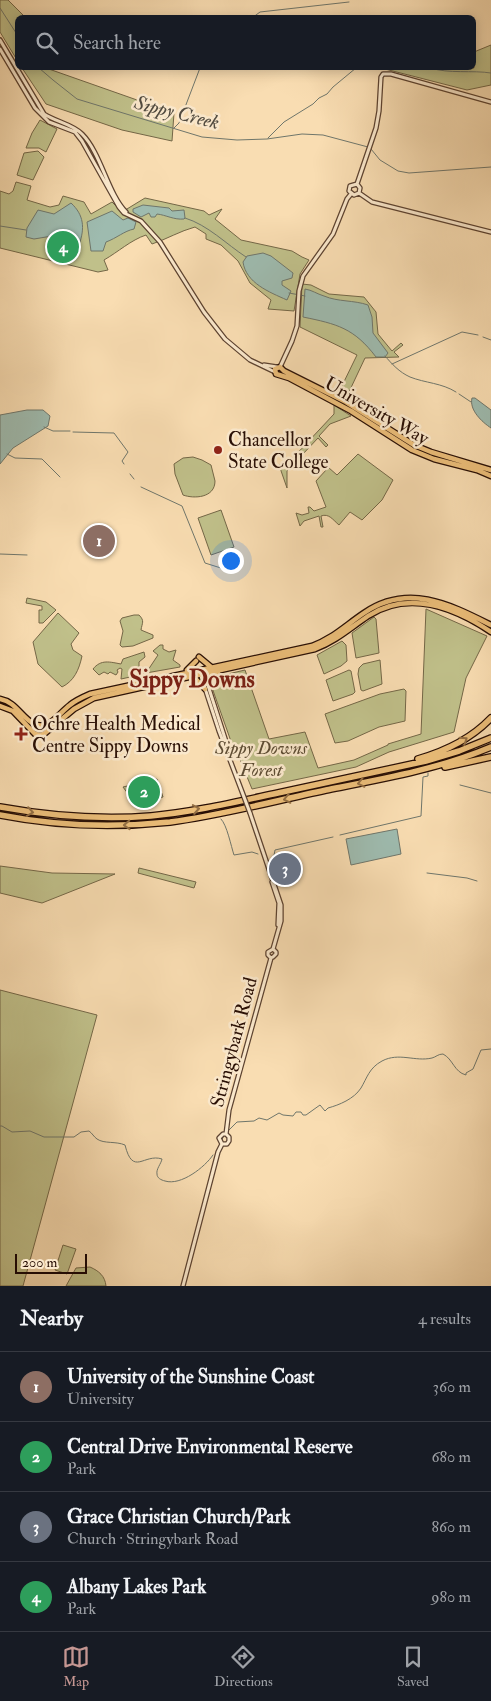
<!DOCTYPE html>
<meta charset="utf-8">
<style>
body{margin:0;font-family:"IM FELL Double Pica",serif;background:#242831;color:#f1f3f6}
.scale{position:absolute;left:15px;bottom:12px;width:72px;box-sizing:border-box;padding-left:5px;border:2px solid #280e04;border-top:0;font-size:14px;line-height:18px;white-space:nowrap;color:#280e04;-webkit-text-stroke:4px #fbe9cd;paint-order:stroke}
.you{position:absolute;left:230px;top:560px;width:18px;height:18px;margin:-12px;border:4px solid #fff;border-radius:50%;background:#1a73e8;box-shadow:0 0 0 8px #1a73e833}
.badge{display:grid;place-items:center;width:32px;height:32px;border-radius:50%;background:#c59692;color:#fff;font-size:16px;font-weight:700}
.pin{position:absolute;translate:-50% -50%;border:2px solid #fff;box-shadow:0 1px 5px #0006}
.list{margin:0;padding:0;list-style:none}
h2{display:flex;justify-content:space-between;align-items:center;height:65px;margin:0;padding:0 20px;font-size:21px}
h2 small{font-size:16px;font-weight:400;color:#9ea1a6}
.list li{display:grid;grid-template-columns:32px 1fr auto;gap:15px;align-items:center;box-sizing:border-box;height:70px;padding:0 20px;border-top:1px solid #363941}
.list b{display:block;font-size:19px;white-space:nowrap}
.list p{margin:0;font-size:16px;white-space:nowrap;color:#9ea1a6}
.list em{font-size:16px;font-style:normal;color:#9ea1a6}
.icon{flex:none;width:28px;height:28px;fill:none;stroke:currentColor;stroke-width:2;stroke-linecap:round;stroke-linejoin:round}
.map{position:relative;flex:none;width:491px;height:1286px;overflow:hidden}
.search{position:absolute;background:#171b24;box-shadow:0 2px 12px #0003;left:15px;right:15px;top:15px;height:55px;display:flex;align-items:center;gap:12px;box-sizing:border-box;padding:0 18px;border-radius:8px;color:#9ea1a6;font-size:19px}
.sheet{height:345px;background:#171b24}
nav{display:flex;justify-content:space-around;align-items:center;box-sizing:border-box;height:70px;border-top:1px solid #363941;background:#171b24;font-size:14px;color:#9ea1a6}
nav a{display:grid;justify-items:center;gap:2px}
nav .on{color:#c59692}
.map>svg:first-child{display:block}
</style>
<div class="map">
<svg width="491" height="1286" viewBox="0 0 491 1286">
<rect width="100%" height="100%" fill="#f9ddb2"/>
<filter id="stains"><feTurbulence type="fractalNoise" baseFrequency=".004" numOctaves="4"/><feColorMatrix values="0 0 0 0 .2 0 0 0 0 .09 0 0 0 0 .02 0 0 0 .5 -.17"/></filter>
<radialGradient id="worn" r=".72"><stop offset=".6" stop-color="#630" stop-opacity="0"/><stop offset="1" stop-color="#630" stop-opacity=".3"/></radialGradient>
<path fill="#c0c08a" stroke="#746747" d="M 0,0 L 8,0 L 25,17 L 18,18 L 17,60 L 0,32 Z
M 491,45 L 491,85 L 467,90 L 385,69 L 385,68 L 474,68 L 474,52 Z
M 22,68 L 46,68 L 174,113 L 172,141 L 122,130 L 46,104 Z
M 40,120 L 57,129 L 46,152 L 39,148 L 26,148 L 32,133 Z
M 38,151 L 44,157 L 33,180 L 17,175 L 24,153 Z
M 16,182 L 31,186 L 27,200 L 50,207 L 59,205 L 63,196 L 84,202 L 91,214 L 112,202 L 122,212 L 145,198 L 204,211 L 209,215 L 222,209 L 215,219 L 241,240 L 292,251 L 302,257 L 309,260 L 300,274 L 294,311 L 268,309 L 271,300 L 250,283 L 238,261 L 221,245 L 206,239 L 206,234 L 195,227 C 180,231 167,239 152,244 L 146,235 C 131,240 118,252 104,260 L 108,270 L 98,272 L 0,248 L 0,191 L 9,194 L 13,191 Z
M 302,284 L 311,285 L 329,294 L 364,297 L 376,312 L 378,334 L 392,351 L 401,343 L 403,345 L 394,352 L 399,357 L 365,358 L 348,394 L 350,400 L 338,394 L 357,355 L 300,327 Z
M 334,405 L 351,416 L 330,424 L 319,436 L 328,445 L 326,447 L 318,438 L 287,471 L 287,488 L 279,465 L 291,460 L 334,414 Z
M 358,454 L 393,480 L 382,500 L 362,520 L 350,512 L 339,525 C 333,520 329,513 321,516 L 323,527 L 321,527 L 319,516 L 304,521 L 300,526 L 296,513 L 302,515 L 309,513 L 308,507 L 310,507 L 314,511 L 326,507 L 316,481 L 327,469 L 319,461 L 320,460 L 337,475 Z
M 193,457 L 202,460 L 211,465 C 212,470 214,476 215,481 C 215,498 194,499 183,495 L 175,474 L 174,464 L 183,458 Z
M 221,510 L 234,547 L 211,555 L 198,518 Z
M 27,598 L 46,602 L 56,610 L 43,623 L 39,623 L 39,610 L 42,610 L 42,606 L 26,603 Z
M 426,609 L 487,636 L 466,678 L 454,732 L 389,752 L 356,767 L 252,789 L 235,747 L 233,747 L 210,682 L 215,677 L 245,670 L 269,739 L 305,732 L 318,768 L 354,760 L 388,745 L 388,744 L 421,734 Z
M 58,613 L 79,633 L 71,644 L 73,650 L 82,656 C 79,670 74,681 62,687 L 38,664 L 33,642 Z
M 134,615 L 139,615 C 145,621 142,623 141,630 L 153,635 L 153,638 L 133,646 L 122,647 L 120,645 L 123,631 L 120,621 L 122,618 Z
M 374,617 L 376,619 L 379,653 L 356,658 L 352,633 Z
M 342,641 L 346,645 L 347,661 L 341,666 L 324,674 L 317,655 Z
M 160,645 L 163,645 L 163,649 L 169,652 L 176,650 L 173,660 L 180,665 L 180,667 L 146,673 L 158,655 L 153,651 Z
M 144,652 L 145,657 L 139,662 L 139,668 L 144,674 L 121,679 L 122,669 L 120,668 L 117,670 L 118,672 L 116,675 L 110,672 L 108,674 L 104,672 L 99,675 L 93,669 C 101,659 110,662 121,664 L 123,659 Z
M 380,660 L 382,684 L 363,691 L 361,690 L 358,674 L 359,668 L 363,664 Z
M 349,670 L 351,671 L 355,692 L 353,694 L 333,701 L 326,680 Z
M 404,689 L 406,691 L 405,721 L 379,727 L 348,741 L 335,743 L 325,714 L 380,694 Z
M 157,779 L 163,797 L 134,802 L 123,787 Z
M 0,866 L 52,873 L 115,874 L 42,903 L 0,893 Z
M 139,868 L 196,882 L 194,888 L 138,873 Z
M 0,990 L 97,1015 L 23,1286 L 0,1286 Z
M 63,1245 L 76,1249 L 67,1274 L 55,1270 Z
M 90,1267 C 99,1271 105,1276 106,1286 L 66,1286 L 76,1268 Z"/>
<path fill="#9ebbaf" stroke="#6f766b" d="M 71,203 C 84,215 85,228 79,245 L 58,235 L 34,239 L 26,237 L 27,228 L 38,210 L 54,214 Z
M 143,205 L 169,208 L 172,211 L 184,210 L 185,218 L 184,219 C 174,220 166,215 157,214 L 155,217 L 151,217 L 149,213 L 141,217 L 133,212 L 133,209 Z
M 112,211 L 123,220 L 128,218 L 136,222 L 134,229 C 124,231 117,238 106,242 L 103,251 L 91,251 L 87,222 Z
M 263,253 L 271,256 L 293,273 L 292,278 L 282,281 L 282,285 L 291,291 L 287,300 C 269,292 246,283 243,262 L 247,256 Z
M 305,289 C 312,290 317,294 324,296 C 338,302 354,300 368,305 L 372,317 L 373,333 L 388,353 L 385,357 L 376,357 C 354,328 337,324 303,317 Z
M 472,398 L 475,398 L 491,410 L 491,428 C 482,422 469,410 472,398 Z
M 27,410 L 43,410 L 50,416 L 48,426 L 13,448 L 0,464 L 0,415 Z
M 397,829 L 401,854 L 351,865 L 346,839 Z"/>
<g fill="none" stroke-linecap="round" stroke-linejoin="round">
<path stroke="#6f766b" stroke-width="1" d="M 0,8 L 18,36
M 252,18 L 260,12 L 349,2
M 39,68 L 53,80 L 77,99 L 202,137 L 237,140 L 267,139 L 302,134 L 323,135 L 368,147
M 431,68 C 448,74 473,70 491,73
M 174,128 L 179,123 L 200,68
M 268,138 L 284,122 L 313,104 L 319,98 L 327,94 L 333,87 L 356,68
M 371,149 L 380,160 L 398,171 L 409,173 L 491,167
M 185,218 C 208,225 226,244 246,257
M 0,226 L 26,230
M 289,293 L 305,296
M 483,337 L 491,340
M 385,356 C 392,364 399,372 410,377 C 425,383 442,383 456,392
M 392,364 L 462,332 L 478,335
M 459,394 L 471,402
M 44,427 L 53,431 L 70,431
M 73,432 L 114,433 L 128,452 L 122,461 L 124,464
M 7,454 L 15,458 L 42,459 L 60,477
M 130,474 L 134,479
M 141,487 L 182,506 L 205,563 L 224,569
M 0,554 L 27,555
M 460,785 L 491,793
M 221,819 C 227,825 231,846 234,855 L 252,852 L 258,854
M 340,835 L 421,816 L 423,777 L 428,776 L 428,773
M 271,861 L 273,861 L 275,850 L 333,837
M 427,873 L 467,878 L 477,881
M 0,1126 L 2,1126 L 12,1132 L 30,1131 L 44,1137 L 74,1137 L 81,1132 L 89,1131 C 92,1133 94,1137 97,1139 C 104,1144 116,1141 125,1145 C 133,1177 144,1153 162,1159 C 161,1164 156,1169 157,1174 C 157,1178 161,1180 165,1181 C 181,1186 205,1167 213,1155
M 229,1130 L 237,1122 L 254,1121 L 259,1118 L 267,1120 L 279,1113 L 283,1115 L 293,1116 L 296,1112 L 301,1112 L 303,1115 L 306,1115 L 320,1105 L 325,1111 L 328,1108 C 339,1105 354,1099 361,1088 C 367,1078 369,1068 382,1061 C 399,1052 415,1062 432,1058 C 436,1057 438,1054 443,1054 C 453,1059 454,1072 466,1075 L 466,1073 L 473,1069 L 481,1050 L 491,1049
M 222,1140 L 223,1137"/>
<defs>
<path id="minor" d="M 0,40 L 44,114 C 56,122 72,124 82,134 C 101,153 108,194 126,212
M 0,49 L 35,108 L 49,122 L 75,132 L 82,141 L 119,207 L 124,213 L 141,221 L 160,242 L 204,312 L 225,339 L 250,360 L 275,372
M 357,184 L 376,128 L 379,111 L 381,77 L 383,74 L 391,74 L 491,102
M 357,184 L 350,186 L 349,191 L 354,195 L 359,193
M 357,184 L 360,188 L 359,193
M 359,193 L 372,202 L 491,232
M 264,365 L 277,367
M 280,367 L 292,341 L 297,326 L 299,291 L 303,276 L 333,234 L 347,199 L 351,194
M 200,673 L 219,731 L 244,797
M 204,673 L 231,757
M 250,813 L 281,905 L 281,921 L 273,949
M 272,882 L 279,903 L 278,925
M 271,958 L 273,957 L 276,954 L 276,952 L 273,949
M 271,958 L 268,955 L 268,952 L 273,949
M 226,1134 L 229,1110 L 271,958
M 222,1144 L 227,1144 L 229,1141 L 229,1137 L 226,1134
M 222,1144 L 219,1138 L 223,1134 L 226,1134
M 183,1286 L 218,1152 L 222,1144"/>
<path id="major" d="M 491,470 L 431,452 L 414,445 L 346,402 L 284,371 L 280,367 L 275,369 L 276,374 L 289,378 L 351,411 L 412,450 L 434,459 L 477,470 L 491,476
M 199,657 L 211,667
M 187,670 L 196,661
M 193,676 L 205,689
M 207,683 L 210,678 L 218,672
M 0,699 C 16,702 21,717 34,724 C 49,731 59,713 70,705 C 76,700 83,697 90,694 L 312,646 C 332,639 346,625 364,613 C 408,583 449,604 491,625
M 0,706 L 13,711 L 35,734 L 40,735
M 40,735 L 44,734 L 74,709 L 94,698 L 315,649 C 336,641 350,628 368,616 C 408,590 454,607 491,632"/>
<path id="highway" d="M 418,759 C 446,751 471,739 491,718
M 445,767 L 491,757
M 0,807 C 50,816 101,820 151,816 C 194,812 236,802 278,793 C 327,782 377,772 426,761 L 459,751 L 491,738
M 0,815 C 56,826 113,828 170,822 C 223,815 274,801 326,790 C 382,779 439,769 491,747"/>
</defs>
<use href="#minor" stroke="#5c4230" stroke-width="5.5"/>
<use href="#major" stroke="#280e04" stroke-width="7"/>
<use href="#highway" stroke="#280e04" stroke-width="8"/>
<use href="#minor" stroke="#fbe9cd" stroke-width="3"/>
<use href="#major" stroke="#ecbe79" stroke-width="4.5"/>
<use href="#highway" stroke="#ecbe79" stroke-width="5.5"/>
<defs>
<path id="minor-bridge" d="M 244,797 L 250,813"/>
</defs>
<use href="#minor-bridge" stroke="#5c4230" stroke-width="5.5" stroke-linecap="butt"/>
<use href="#minor-bridge" stroke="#fbe9cd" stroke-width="3"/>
</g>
<defs><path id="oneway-chevron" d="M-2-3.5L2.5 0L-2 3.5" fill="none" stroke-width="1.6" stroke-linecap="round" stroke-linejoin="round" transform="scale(1.25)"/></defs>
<g stroke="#946f44">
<use href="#oneway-chevron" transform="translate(464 740) rotate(-33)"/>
<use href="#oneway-chevron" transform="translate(361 783) rotate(168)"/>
<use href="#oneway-chevron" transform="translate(287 799) rotate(168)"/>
<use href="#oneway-chevron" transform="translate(196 809) rotate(-9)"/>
<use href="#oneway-chevron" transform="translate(30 812) rotate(8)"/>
<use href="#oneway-chevron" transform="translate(127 825) rotate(178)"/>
</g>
<g fill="#8f2418" stroke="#fbe9cd" stroke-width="2">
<circle cx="218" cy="450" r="5"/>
<path d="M18.5 726.5h5v5h5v5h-5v5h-5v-5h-5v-5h5z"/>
</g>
<g text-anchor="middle" stroke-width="5" stroke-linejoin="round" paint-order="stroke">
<g font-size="19" fill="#280e04" stroke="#fbe9cd">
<text transform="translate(377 410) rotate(30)" y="7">University Way</text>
<text transform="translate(233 1042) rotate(-75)" y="7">Stringybark Road</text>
</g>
<g font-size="19" fill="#280e04" stroke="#fbe9cd" text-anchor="start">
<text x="228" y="446">Chancellor<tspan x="228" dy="22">State College</tspan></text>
<text x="32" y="730">Ochre Health Medical<tspan x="32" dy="22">Centre Sippy Downs</tspan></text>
</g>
<g font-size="19" font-style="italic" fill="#5d4c33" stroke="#fbe9cd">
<text x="261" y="754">Sippy Downs<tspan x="261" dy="22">Forest</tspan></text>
</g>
<g font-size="20" font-style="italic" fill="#514b40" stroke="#fbe9cd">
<text transform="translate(177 112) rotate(14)" y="7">Sippy Creek</text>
</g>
<g font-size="24" font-weight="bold" fill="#7a1f14" stroke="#fbe9cd">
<text x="192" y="687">Sippy Downs</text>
</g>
</g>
<rect width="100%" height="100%" filter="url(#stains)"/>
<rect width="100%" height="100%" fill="url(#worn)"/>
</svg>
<div class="scale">200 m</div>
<div class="you"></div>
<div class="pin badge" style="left:99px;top:541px;background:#8d6e63">1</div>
<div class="pin badge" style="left:144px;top:792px;background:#2e9e5b">2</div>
<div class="pin badge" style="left:285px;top:869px;background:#6b7280">3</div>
<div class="pin badge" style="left:63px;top:247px;background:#2e9e5b">4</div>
<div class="search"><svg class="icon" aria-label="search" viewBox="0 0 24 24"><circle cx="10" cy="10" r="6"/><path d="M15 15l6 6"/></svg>Search here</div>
</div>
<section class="sheet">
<h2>Nearby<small>4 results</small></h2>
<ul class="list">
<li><span class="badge" style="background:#8d6e63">1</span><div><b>University of the Sunshine Coast</b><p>University</p></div><em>360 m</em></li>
<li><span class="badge" style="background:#2e9e5b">2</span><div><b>Central Drive Environmental Reserve</b><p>Park</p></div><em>680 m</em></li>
<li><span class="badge" style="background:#6b7280">3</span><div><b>Grace Christian Church/Park</b><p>Church · Stringybark Road</p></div><em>860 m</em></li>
<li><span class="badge" style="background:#2e9e5b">4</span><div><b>Albany Lakes Park</b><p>Park</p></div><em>980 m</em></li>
</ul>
</section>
<nav>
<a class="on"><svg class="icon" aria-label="map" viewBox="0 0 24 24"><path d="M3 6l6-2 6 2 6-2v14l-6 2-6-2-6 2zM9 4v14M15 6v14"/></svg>Map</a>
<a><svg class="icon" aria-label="directions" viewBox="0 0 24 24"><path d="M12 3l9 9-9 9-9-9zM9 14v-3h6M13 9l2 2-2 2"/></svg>Directions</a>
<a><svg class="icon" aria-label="saved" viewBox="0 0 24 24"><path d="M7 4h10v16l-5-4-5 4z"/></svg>Saved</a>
</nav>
